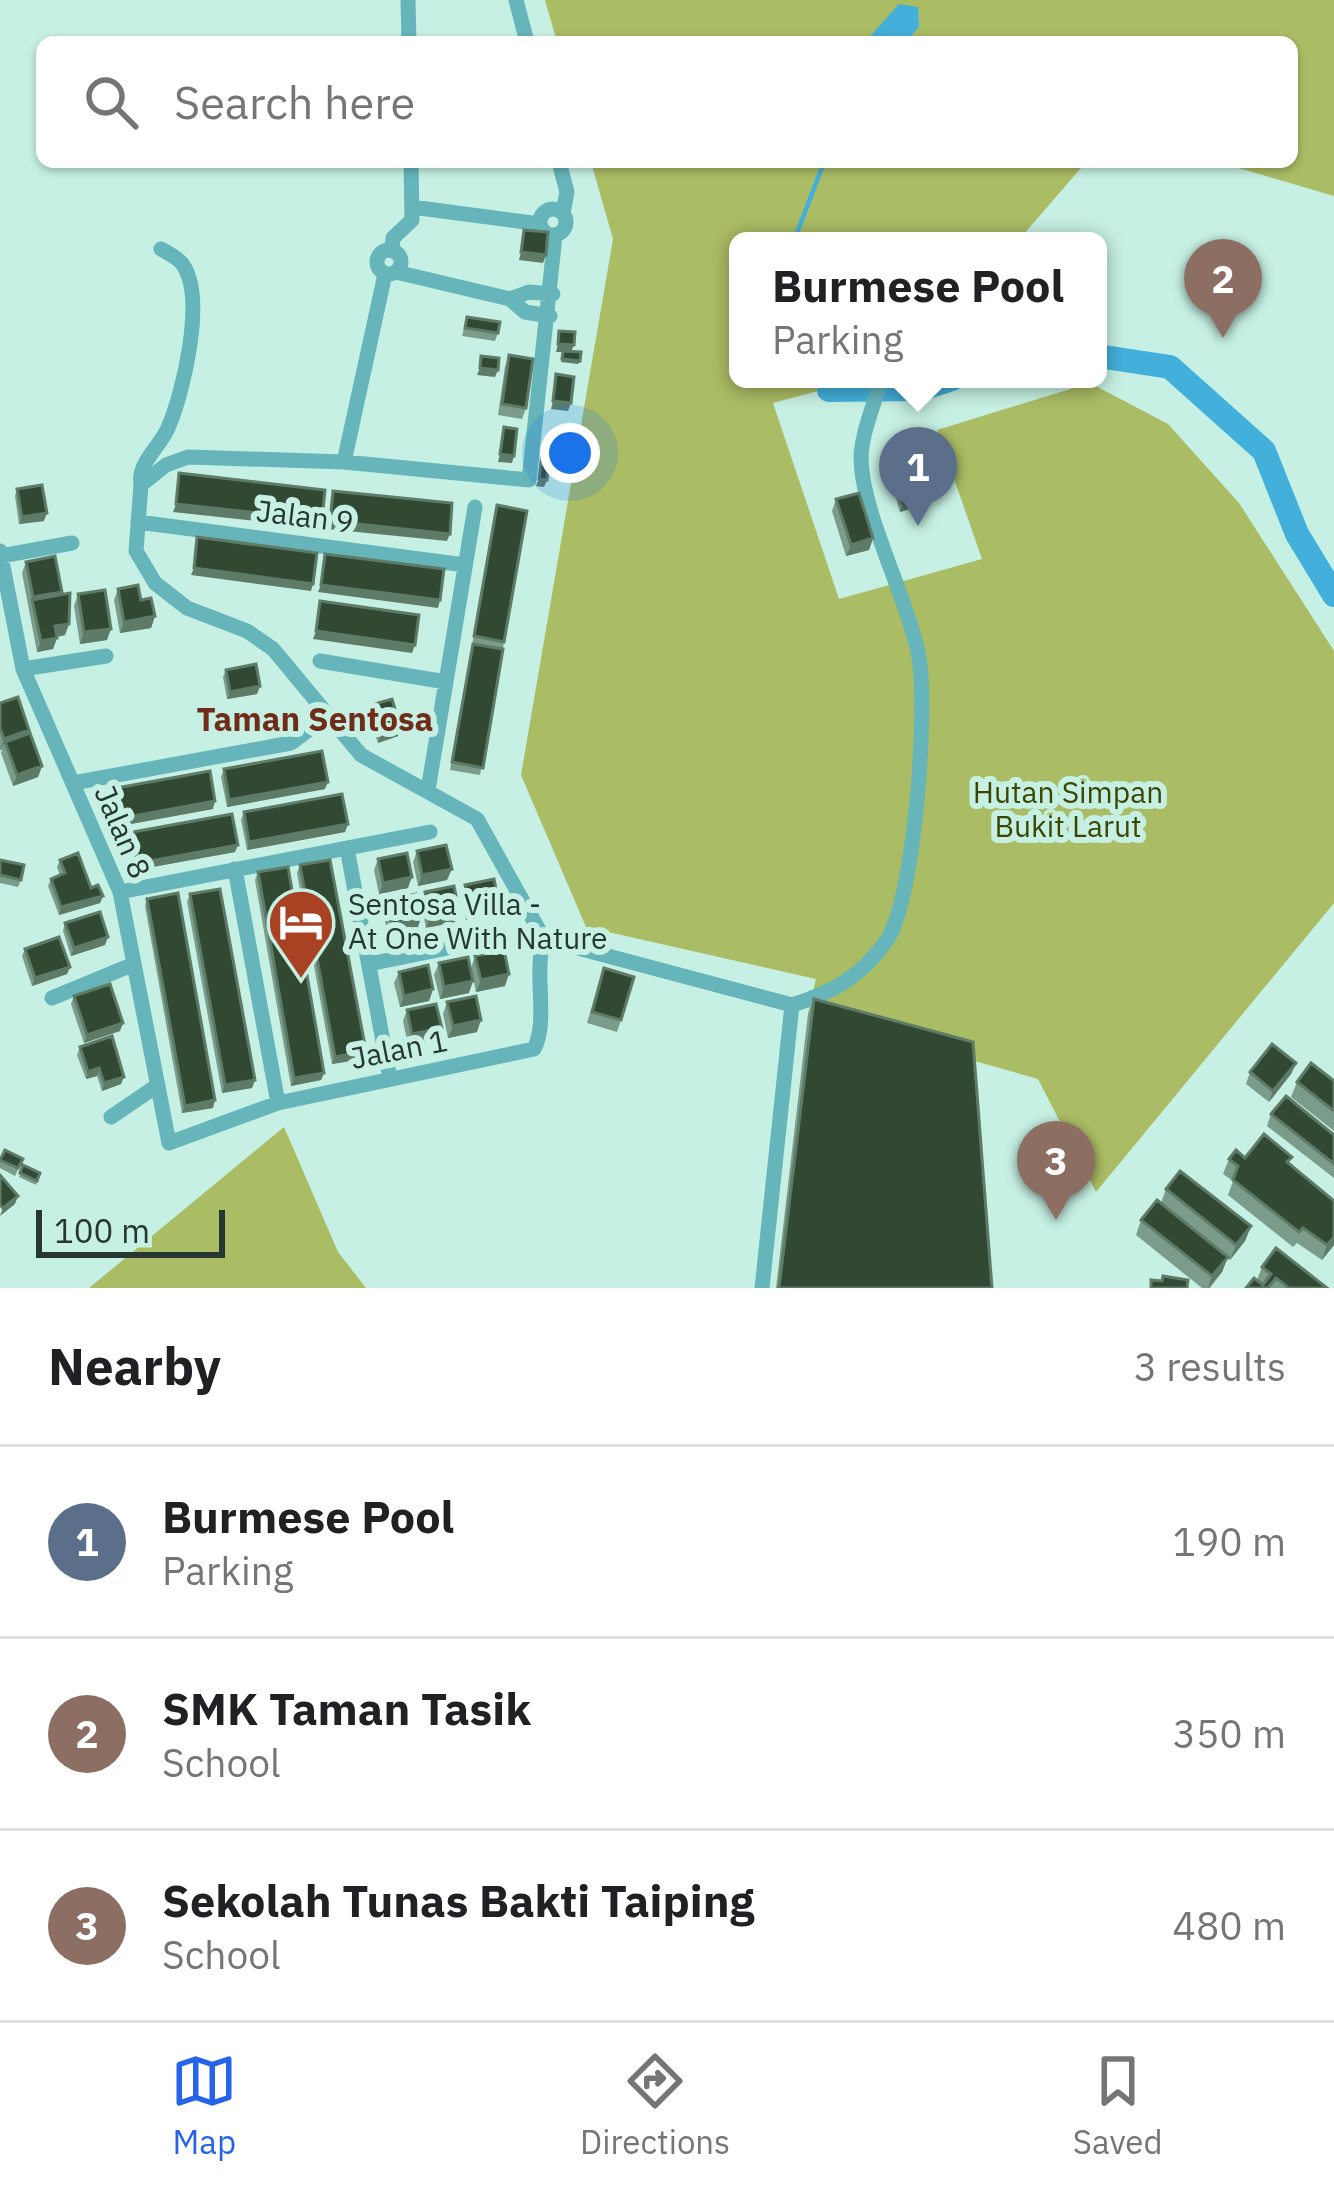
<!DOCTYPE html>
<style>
body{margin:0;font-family:"IBM Plex Sans",sans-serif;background:#f6f6f6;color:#202124}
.scale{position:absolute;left:36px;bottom:30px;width:189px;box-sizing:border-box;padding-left:12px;border:6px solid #263631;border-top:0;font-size:33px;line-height:42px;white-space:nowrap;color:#263631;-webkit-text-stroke:9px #c6f0e3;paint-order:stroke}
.you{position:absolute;left:570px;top:453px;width:42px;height:42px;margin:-30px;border:9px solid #fff;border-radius:50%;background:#1a73e8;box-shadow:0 0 0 18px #1a73e833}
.badge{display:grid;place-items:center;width:78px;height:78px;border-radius:50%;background:#2563eb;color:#fff;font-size:39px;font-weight:700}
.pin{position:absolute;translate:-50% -99px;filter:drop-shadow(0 3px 6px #0008)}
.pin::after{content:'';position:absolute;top:63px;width:42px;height:36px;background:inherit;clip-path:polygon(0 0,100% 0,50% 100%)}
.popup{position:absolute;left:729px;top:232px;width:378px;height:156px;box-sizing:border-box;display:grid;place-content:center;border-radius:18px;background:#fff;filter:drop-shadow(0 3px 9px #0005);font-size:39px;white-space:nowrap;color:#757577}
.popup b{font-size:45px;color:#202124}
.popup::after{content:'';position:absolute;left:50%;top:100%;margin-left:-24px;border:24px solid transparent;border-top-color:#fff}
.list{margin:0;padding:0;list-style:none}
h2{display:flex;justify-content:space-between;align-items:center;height:156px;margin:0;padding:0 48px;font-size:51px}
h2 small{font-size:39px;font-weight:400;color:#757577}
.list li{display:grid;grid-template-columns:78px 1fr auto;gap:36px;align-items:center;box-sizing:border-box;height:192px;padding:0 48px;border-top:3px solid #e0e0e0}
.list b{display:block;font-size:45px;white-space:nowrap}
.list p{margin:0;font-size:39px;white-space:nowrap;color:#757577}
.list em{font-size:39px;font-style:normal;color:#757577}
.icon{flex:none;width:66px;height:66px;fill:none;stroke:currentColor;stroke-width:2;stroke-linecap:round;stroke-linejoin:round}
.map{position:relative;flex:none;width:1334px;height:1288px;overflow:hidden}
.search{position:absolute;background:#fff;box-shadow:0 3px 9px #0004;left:36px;right:36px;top:36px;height:132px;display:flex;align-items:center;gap:30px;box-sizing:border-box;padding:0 42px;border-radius:18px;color:#757577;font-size:45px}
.sheet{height:732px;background:#fff}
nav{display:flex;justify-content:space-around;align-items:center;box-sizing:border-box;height:168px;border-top:3px solid #e0e0e0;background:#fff;font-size:33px;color:#757577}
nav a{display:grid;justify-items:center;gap:6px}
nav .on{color:#2563eb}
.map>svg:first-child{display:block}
</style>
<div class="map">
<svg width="1334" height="1288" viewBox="0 0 1334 1288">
<rect width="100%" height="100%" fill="#c6f0e3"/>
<path fill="#aabc64" d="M 545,0 L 1334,0 L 1334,196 L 1218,162 L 1292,162 L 1292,42 L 557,42 Z
M 591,162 L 1086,162 L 1018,241 L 738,241 L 738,379 L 863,379 L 773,403 L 839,599 L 982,559 L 937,430 L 1090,383 L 1168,424 L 1239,503 L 1334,651 L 1334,903 L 1096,1192 L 1038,1079 L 808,1014 L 816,979 L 586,927 L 521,775 L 613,239 Z
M 284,1127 L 338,1252 L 366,1288 L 89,1288 Z"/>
<path fill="#43b0db" d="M 899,4 L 918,7 L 919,27 L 906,42 L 865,42 Z"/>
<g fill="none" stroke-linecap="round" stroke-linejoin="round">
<path stroke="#43b0db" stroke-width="4.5" d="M 794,241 L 824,162
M 819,379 L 829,390"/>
<path stroke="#43b0db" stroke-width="24" d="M 1098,356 L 1170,367 L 1264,451 L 1297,534 L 1334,595
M 829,390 L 921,389 L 952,379"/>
<path stroke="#65b5ba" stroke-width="15" d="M 408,0 L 409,42
M 516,0 L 527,42
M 559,162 L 567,192 L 563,213
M 412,207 L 540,224
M540 222a13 13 0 1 1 26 0a13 13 0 1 1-26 0Z
M 555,236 L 529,480 L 344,462 L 188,457 L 166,465 L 141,485 L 136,551 L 155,583 L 187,608 L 247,631 L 273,649 L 361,755 L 477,819 L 544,939 L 792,1005
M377 262a12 12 0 1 1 24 0a12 12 0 1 1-24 0Z
M 392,251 L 393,238 L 412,220 L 411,162
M 396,272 L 510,299 L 525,312 L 550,316
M 510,299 L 529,292 L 553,294
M 344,462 L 385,274
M 141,485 C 137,463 160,447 168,428 C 183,394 206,298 183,265 C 179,258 168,253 161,249
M 138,522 L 465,565
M 0,551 L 23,669 L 120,892 L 169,1143 L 278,1103 L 534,1049 C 549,1021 533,974 544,939
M 1,556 L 72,543
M 320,661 L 446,682
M 23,669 L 106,656
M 73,783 L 291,743 L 327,716
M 428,790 L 475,507
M 347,848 L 390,1079
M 235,869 L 278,1103
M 120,892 L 430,832
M 369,964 L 482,941
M 52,998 L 134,964
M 792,1005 C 834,992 862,976 887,940 C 915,898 929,703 918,652 C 906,595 862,513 861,459 C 861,434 875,403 881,379
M 111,1117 L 158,1085
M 762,1288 L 792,1005"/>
</g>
<path fill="#7c9c8b" d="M 467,317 L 498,333 L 495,341 L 462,336 Z
M 509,355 L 526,408 L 522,419 L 498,415 L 505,367 Z
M 896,479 L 916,507 L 900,512 L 893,487 Z
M 17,489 L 44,521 L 19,524 L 15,496 Z
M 836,499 L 873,538 L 869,550 L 846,556 L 832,511 Z
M 497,505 L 504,642 L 480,775 L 450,770 Z
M 26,562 L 61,595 L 69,624 L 65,635 L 57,637 L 53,649 L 37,652 L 22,573 Z
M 118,589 L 155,616 L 151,628 L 120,633 L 114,600 Z
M 78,594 L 107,640 L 80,644 L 74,606 Z
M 226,670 L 260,686 L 257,694 L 227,699 L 223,677 Z
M 0,703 L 29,730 L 28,734 L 42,766 L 38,777 L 13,786 L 1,753 L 2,750 L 0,750 Z
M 371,705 L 398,736 L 378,743 L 368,713 Z
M 224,769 L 325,789 L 227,807 L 221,777 Z
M 111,789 L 213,809 L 114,827 L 108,797 Z
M 244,812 L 348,824 L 345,832 L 247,850 L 241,820 Z
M 133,832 L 235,852 L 136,870 L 131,840 Z
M 417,851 L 447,880 L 418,886 L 413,862 Z
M 378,859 L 408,888 L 379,894 L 374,870 Z
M 0,860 L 21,880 L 18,887 L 0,883 Z
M 60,860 L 103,896 L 100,903 L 59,915 L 48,886 L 51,879 L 60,875 L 57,867 Z
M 300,865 L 363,1059 L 332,1064 L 297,873 Z
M 258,872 L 324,1073 L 321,1080 L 291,1086 L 255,880 Z
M 465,885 L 495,914 L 466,920 L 461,896 Z
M 425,892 L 455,922 L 426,928 L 421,904 Z
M 190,894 L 255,1080 L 252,1088 L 222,1093 L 187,902 Z
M 147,899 L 213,1108 L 182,1113 L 145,906 Z
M 387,900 L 417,930 L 388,936 L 383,912 Z
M 65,923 L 105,945 L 71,956 L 63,931 Z
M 25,949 L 70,967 L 67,974 L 32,986 L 22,956 Z
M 475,956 L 505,986 L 476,992 L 471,968 Z
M 439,963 L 469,993 L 440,999 L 434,975 Z
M 399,972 L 433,989 L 429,1001 L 400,1007 L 394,983 Z
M 600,980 L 621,1020 L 617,1032 L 587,1023 Z
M 74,996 L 120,1031 L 84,1043 L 71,1004 Z
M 814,999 L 992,1288 L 776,1288 L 808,1014 Z
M 447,1002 L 477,1032 L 448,1038 L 443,1014 Z
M 407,1010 L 442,1028 L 437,1039 L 408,1045 L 403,1021 Z
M 80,1047 L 121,1084 L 102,1091 L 97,1076 L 86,1079 L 77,1055 Z
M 1296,1063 L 1291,1074 L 1269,1102 L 1246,1084 L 1250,1072 Z
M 1334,1081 L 1334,1131 L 1291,1097 L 1297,1082 Z
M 1271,1114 L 1334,1135 L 1334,1178 L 1267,1126 Z
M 5,1150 L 23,1159 L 15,1176 L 0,1168 L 0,1161 Z
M 1245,1158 L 1289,1164 L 1334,1201 L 1334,1245 L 1322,1260 L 1297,1243 L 1293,1247 L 1228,1195 L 1233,1181 L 1223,1174 L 1229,1159 Z
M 23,1165 L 40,1173 L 36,1185 L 19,1177 Z
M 1166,1189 L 1251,1226 L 1245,1241 L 1230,1260 L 1227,1258 L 1222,1272 L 1210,1288 L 1202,1288 L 1136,1235 L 1141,1220 L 1161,1203 Z
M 1262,1267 L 1327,1288 L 1246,1288 L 1257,1280 Z"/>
<path fill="#5e7b68" d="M 521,252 L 546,255 L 543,263 L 519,260 Z
M 558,344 L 574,345 L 571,352 L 556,352 Z
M 562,359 L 580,361 L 578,364 L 561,362 Z
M 480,368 L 498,370 L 495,377 L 477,375 Z
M 553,401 L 571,403 L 568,411 L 551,409 Z
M 500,454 L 514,456 L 512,463 L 498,462 Z
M 539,479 L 547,480 L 544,487 L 536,486 Z
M 919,499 L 916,507 L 900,512 L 903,504 Z
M 176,504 L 322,520 L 319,528 L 173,512 Z
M 47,513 L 44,521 L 19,524 L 22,517 Z
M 330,521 L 450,534 L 447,541 L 327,529 Z
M 873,538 L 869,550 L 846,556 L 851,545 Z
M 194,568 L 313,584 L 311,591 L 191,575 Z
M 321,585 L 440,600 L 438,608 L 318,592 Z
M 155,616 L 151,628 L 120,633 L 124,622 Z
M 69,624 L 65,635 L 51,638 L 55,626 Z
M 111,629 L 107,640 L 80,644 L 84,632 Z
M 316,631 L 415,645 L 412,653 L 313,639 Z
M 57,638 L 53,649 L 37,652 L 41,641 Z
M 260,686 L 257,694 L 227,699 L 230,692 Z
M 401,729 L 398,736 L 378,743 L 380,735 Z
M 29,730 L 25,741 L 5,742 L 0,750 L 4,739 Z
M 42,766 L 38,777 L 13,786 L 17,775 Z
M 328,782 L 325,789 L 227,807 L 229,800 Z
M 215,801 L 213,809 L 114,827 L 117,819 Z
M 348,824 L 345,832 L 247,850 L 249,842 Z
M 238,845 L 235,852 L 136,870 L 139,863 Z
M 452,869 L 447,880 L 418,886 L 422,875 Z
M 412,877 L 408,888 L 379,894 L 383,883 Z
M 103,896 L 100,903 L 59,915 L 61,907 Z
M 499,903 L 495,914 L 466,920 L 470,909 Z
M 459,910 L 455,922 L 426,928 L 430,916 Z
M 421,918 L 417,930 L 388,936 L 392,924 Z
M 108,937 L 105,945 L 71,956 L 74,948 Z
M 70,967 L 67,974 L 32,986 L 35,978 Z
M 509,974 L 505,986 L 476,992 L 481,980 Z
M 473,981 L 469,993 L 440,999 L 444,987 Z
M 433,989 L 429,1001 L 400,1007 L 404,996 Z
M 481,1020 L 477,1032 L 448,1038 L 453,1026 Z
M 123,1023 L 120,1031 L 84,1043 L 87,1035 Z
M 442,1028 L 437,1039 L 408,1045 L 412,1034 Z
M 366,1051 L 363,1059 L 332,1064 L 335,1057 Z
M 1296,1063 L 1291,1074 L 1269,1102 L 1273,1091 Z
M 99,1068 L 97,1076 L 86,1079 L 88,1072 Z
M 324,1073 L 321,1080 L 291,1086 L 294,1078 Z
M 124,1077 L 121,1084 L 102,1091 L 104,1083 Z
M 255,1080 L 252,1088 L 222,1093 L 225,1085 Z
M 215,1100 L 213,1108 L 182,1113 L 185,1106 Z
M 18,1196 L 15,1204 L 0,1216 L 3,1208 Z
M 1251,1226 L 1245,1241 L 1230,1260 L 1236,1245 Z
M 1334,1237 L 1334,1245 L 1322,1260 L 1327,1245 Z
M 1228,1257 L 1222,1272 L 1208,1288 L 1212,1276 Z"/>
<path fill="#314933" stroke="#5e7b68" stroke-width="3" d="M 524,230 L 548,232 L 546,255 L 521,252 Z
M 467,317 L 500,322 L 498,333 L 465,328 Z
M 559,331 L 575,332 L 574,345 L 558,344 Z
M 563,351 L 581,352 L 580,361 L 562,359 Z
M 509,355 L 533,359 L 526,408 L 502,404 Z
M 481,356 L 499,358 L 498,370 L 480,368 Z
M 556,374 L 574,377 L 571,403 L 553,401 Z
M 504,427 L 517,429 L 514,456 L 500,454 Z
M 543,446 L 551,448 L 547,480 L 539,479 Z
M 179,473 L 325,490 L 322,520 L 176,504 Z
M 912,475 L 919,499 L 903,504 L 896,479 Z
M 42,485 L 47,513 L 22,517 L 17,489 Z
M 333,491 L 452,503 L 450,534 L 330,521 Z
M 859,493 L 873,538 L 851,545 L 836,499 Z
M 497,505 L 527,511 L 504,642 L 474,636 Z
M 197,537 L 317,553 L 313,584 L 194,568 Z
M 325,554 L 444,569 L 440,600 L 321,585 Z
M 55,556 L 62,592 L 33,597 L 26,562 Z
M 138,585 L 141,600 L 151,598 L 155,616 L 124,622 L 118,589 Z
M 105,590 L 111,629 L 84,632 L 78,594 Z
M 70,593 L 69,624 L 55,626 L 57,638 L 41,641 L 32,600 Z
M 320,601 L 419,615 L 415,645 L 316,631 Z
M 473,644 L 503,649 L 483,768 L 452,762 Z
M 256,664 L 260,686 L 230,692 L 226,670 Z
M 18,697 L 29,730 L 4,739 L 0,728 L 0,703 Z
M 392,699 L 401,729 L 380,735 L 371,705 Z
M 30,733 L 42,766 L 17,775 L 5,742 Z
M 322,751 L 328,782 L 229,800 L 224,769 Z
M 210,771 L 215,801 L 117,819 L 111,789 Z
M 342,794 L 348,824 L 249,842 L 244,812 Z
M 232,814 L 238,845 L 139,863 L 133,832 Z
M 446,845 L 452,869 L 422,875 L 417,851 Z
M 78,853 L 91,888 L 98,885 L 103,896 L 61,907 L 51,879 L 65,873 L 60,860 Z
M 407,853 L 412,877 L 383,883 L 378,859 Z
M 0,860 L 24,865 L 21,880 L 0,875 Z
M 330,860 L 366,1051 L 335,1057 L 300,865 Z
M 288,867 L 324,1073 L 294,1078 L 258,872 Z
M 494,879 L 499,903 L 470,909 L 465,885 Z
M 454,886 L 459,910 L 430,916 L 425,892 Z
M 220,889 L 255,1080 L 225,1085 L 190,894 Z
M 178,893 L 215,1100 L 185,1106 L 147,899 Z
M 416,894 L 421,918 L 392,924 L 387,900 Z
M 100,912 L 108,937 L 74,948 L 65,923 Z
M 59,937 L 70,967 L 35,978 L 25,949 Z
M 504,950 L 509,974 L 481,980 L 475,956 Z
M 468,957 L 473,981 L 444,987 L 439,963 Z
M 428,965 L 433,989 L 404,996 L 399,972 Z
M 604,968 L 634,977 L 621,1020 L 592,1012 Z
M 110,984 L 123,1023 L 87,1035 L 74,996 Z
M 476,996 L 481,1020 L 453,1026 L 447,1002 Z
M 814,999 L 973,1042 L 992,1288 L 779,1288 Z
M 436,1004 L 442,1028 L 412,1034 L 407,1010 Z
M 112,1036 L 124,1077 L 104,1083 L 99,1068 L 88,1072 L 80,1047 Z
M 1272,1044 L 1296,1063 L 1273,1091 L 1250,1072 Z
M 1311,1063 L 1334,1081 L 1334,1111 L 1297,1082 Z
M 1286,1096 L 1334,1135 L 1334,1164 L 1271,1114 Z
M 1264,1134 L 1292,1157 L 1287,1162 L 1334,1201 L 1334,1237 L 1327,1245 L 1303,1228 L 1299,1232 L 1233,1180 L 1238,1166 L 1229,1159 L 1236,1150 L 1245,1158 Z
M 5,1150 L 23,1159 L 18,1168 L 0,1160 Z
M 23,1165 L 40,1173 L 37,1181 L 20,1173 Z
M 1180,1171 L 1251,1226 L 1236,1245 L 1166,1189 Z
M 0,1175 L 18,1196 L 3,1208 L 0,1205 Z
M 1157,1200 L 1228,1257 L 1212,1276 L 1141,1220 Z
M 1276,1248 L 1327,1288 L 1289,1288 L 1276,1278 L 1268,1288 L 1246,1288 L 1254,1278 L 1263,1285 L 1271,1274 L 1262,1267 Z
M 1163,1276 L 1188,1280 L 1187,1288 L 1151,1288 L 1151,1280 L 1162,1281 Z"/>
<defs>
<symbol id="hotel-pin" viewBox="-11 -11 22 30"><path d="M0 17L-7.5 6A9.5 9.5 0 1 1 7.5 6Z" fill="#a94123" stroke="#c6f0e3"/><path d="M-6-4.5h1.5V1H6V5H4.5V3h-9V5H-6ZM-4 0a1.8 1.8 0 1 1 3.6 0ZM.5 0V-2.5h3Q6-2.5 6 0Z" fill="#fff"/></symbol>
</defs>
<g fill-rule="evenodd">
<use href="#hotel-pin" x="263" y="884" width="76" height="104"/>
</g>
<g text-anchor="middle" stroke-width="12" stroke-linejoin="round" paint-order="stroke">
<g font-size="30" fill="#263631" stroke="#c6f0e3">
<text transform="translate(305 517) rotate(7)" y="10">Jalan 9</text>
<text transform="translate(122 832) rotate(67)" y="10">Jalan 8</text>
<text transform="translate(399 1050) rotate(-11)" y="10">Jalan 1</text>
</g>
<g font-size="30" fill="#3c4600" stroke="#c6f0e3">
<text x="1068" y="803">Hutan Simpan<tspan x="1068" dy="34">Bukit Larut</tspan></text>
</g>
<g font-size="30" fill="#263631" stroke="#c6f0e3" text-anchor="start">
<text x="348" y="915">Sentosa Villa -<tspan x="348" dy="34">At One With Nature</tspan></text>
</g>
<g font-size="33" font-weight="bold" fill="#6f2c19" stroke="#c6f0e3">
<text x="315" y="731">Taman Sentosa</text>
</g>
</g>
</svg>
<div class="scale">100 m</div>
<div class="you"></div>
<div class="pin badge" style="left:918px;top:526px;background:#5c6f8a">1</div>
<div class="popup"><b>Burmese Pool</b>Parking</div>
<div class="pin badge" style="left:1223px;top:338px;background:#8d6e63">2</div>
<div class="pin badge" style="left:1056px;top:1220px;background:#8d6e63">3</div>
<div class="search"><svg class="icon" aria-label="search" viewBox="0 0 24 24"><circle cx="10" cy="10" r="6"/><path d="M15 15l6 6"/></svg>Search here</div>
</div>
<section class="sheet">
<h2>Nearby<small>3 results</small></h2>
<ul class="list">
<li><span class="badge" style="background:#5c6f8a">1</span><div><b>Burmese Pool</b><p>Parking</p></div><em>190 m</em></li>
<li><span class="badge" style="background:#8d6e63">2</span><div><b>SMK Taman Tasik</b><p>School</p></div><em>350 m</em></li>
<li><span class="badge" style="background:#8d6e63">3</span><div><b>Sekolah Tunas Bakti Taiping</b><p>School</p></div><em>480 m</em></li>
</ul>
</section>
<nav>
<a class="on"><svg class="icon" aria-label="map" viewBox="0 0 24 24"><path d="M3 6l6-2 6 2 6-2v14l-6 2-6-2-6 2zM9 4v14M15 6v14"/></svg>Map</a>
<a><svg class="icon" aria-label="directions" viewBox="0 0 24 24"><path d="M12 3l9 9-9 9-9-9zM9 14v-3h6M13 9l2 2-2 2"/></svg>Directions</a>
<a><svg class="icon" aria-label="saved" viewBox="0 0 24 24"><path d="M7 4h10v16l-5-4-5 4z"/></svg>Saved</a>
</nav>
